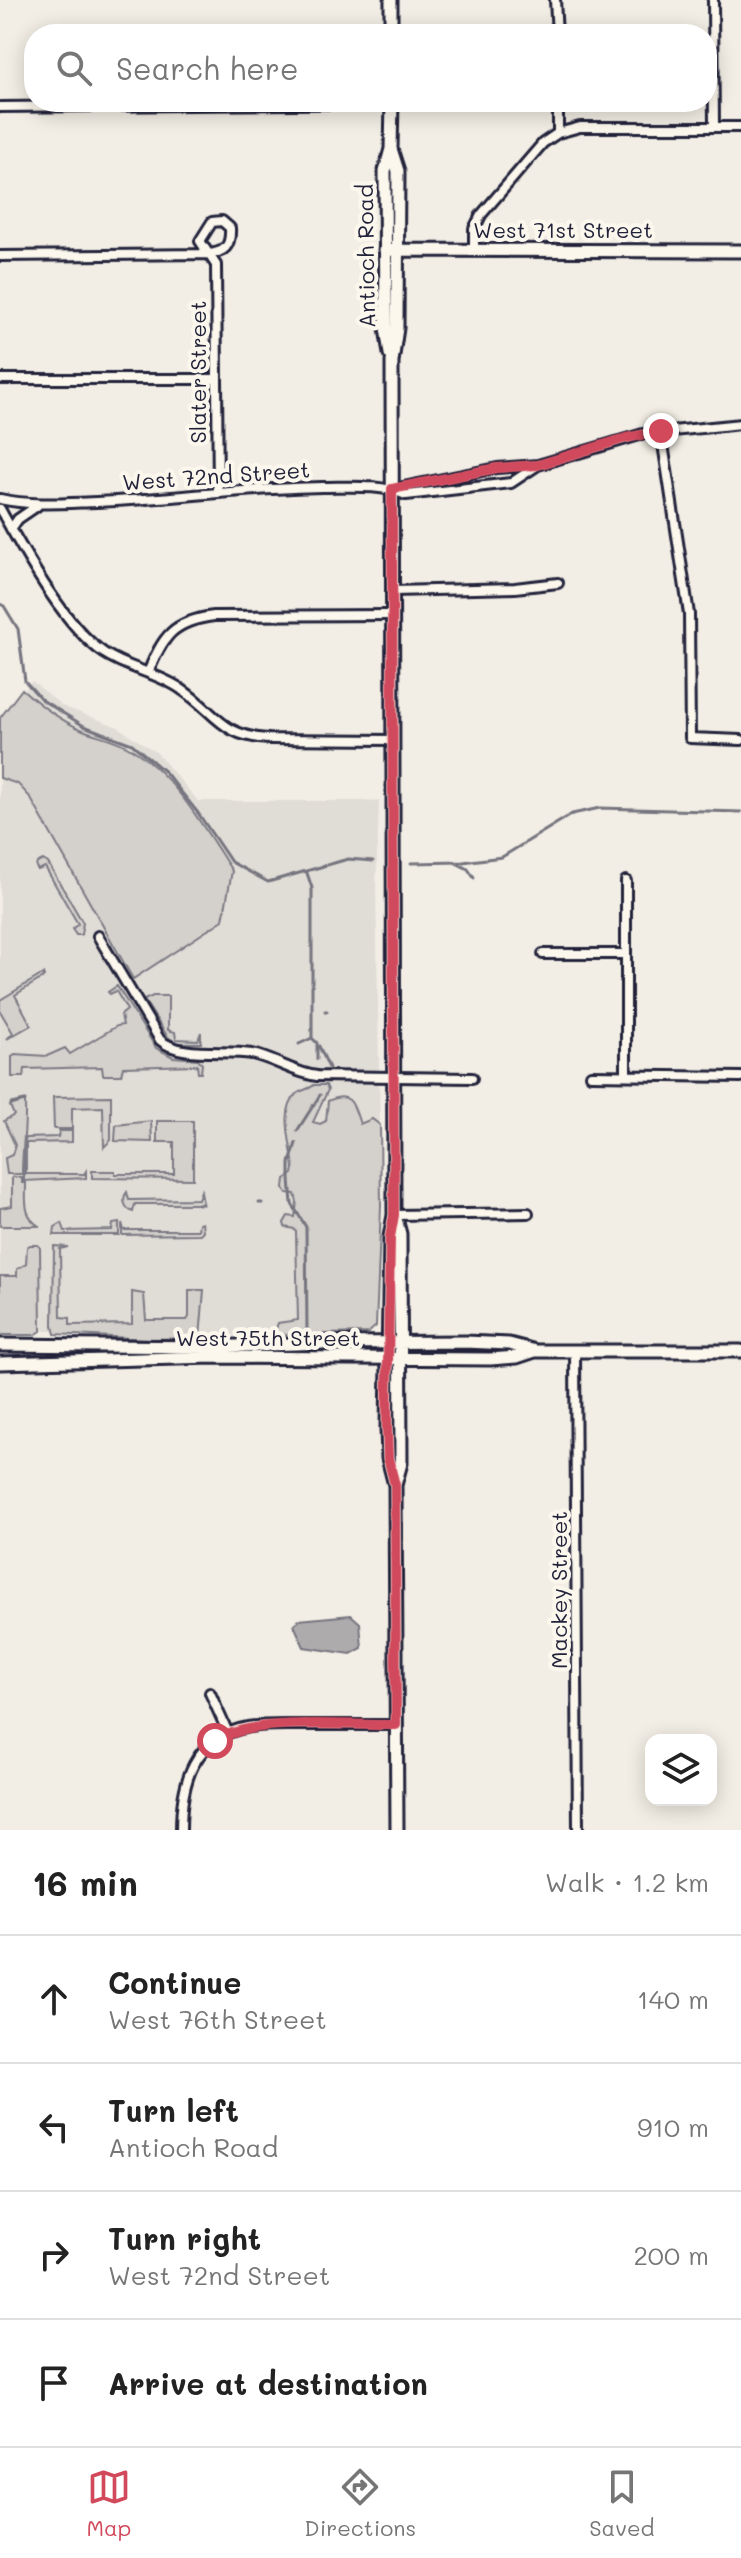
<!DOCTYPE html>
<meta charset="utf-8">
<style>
body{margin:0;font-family:Mali,sans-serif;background:#f2f2f2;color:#222}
.controls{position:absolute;right:24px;bottom:24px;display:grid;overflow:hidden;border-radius:16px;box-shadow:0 4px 20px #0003}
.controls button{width:72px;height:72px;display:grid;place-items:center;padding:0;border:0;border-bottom:2px solid #e0e0e0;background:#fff;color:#222;font:40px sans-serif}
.stop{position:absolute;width:24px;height:24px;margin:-18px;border:6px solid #d1495b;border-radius:50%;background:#fff}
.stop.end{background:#d1495b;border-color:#fff;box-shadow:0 2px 8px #0008}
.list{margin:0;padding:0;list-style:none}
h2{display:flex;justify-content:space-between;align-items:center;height:104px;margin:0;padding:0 32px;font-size:34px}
h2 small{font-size:26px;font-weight:400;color:#767676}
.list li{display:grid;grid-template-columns:52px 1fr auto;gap:24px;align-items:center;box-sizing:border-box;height:128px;padding:0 32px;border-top:2px solid #e0e0e0}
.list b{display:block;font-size:30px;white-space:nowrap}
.list p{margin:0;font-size:26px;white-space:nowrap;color:#767676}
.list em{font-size:26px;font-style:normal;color:#767676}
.icon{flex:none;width:44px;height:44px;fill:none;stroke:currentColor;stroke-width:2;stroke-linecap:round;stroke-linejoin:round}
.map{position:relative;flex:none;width:741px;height:1830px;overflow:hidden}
.search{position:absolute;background:#fff;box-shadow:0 4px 20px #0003;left:24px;right:24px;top:24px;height:88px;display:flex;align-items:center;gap:20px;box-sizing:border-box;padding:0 28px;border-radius:32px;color:#767676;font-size:30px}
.sheet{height:616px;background:#fff}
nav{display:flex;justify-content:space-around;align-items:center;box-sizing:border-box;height:112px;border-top:2px solid #e0e0e0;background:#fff;font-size:22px;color:#767676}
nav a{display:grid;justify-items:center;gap:4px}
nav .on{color:#d1495b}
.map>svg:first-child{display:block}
</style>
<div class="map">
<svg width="741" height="1830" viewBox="0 0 741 1830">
<rect width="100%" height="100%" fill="#f2eee5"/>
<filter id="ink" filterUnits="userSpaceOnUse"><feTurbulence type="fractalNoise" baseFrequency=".0125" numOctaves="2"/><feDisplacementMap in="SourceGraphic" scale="16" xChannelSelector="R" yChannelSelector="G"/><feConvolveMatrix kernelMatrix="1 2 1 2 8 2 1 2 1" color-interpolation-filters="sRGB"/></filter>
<g filter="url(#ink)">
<path fill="#e0dcd6" d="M 32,681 L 62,706 L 118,727 L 157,753 L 198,801 L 379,801 L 376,887 L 380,1130 L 309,1333 L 188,1337 L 0,1329 L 0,720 Z"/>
<path fill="#d4d1cc" stroke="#7b7a84" stroke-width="2" d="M 22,689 C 40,705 61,721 83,730 C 98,736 116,739 130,748 C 175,775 204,828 232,871 L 223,920 L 133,979 L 30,797 L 18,784 L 0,778 L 0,718 Z
M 43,860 L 48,863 L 83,923 L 81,935 L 76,935 L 72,929 L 78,924 L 45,867 L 38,870 L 36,867 L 37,863 Z
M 43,974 L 44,977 L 15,995 L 31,1025 L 7,1039 L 13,1033 L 0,1011 L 0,1000 Z
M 117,986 L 156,1048 L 173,1057 L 198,1059 L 202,1064 L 201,1073 L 198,1073 L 197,1065 L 123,1067 L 121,1075 L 103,1075 L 102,1067 L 25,1069 L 24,1077 L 12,1077 L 12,1056 L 15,1054 L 47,1056 L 65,1048 L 70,1054 L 117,1026 L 123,1025 L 121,1015 L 127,1010 L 116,991 L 110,994 L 108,992 Z
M 153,996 L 168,996 L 168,1030 L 175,1032 L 176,1039 L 198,1040 L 201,1032 L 201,1043 L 177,1043 L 168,1037 L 144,1000 Z
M 314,1085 L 326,1085 L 328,1090 L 313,1122 L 320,1124 L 326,1121 L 328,1101 C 353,1089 354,1108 360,1124 L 372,1119 L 380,1125 L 381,1206 L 376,1326 L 368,1333 L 274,1335 L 278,1323 L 298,1320 L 296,1232 L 294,1229 L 285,1227 L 284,1223 L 288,1216 L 295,1217 L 297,1202 L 295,1194 L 287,1193 L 284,1188 L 285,1179 L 293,1174 L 294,1169 C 293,1149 278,1109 297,1094 C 302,1089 309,1090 314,1085 Z
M 111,1096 L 111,1140 L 104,1147 L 103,1107 L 72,1108 L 72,1129 L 54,1129 L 53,1097 Z
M 25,1101 C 26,1128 22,1148 22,1174 L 7,1174 L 5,1158 L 12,1155 L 15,1145 L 4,1121 L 14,1115 L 10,1106 Z
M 151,1121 L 152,1142 L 115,1141 L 116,1125 Z
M 157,1121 L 193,1121 L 193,1179 L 92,1178 L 92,1171 L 115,1171 L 115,1174 L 174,1174 L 174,1142 L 157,1142 Z
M 59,1131 L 72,1131 L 72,1142 L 26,1143 L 26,1174 L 84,1174 L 86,1171 L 86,1178 L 24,1181 L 24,1144 L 26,1138 L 58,1137 Z
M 12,1177 L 22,1177 L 22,1183 L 26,1183 C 26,1200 23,1216 39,1226 L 0,1226 L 0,1208 L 12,1206 Z
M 201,1191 L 203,1204 L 135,1204 L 133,1212 C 125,1209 121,1199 127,1192 L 129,1200 L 198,1199 Z
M 202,1222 L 203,1231 L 200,1234 L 122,1235 L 122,1223 L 124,1230 L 198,1230 L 199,1223 Z
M 62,1223 L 65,1231 L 112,1230 L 113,1224 L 119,1223 L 119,1235 L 54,1235 L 55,1227 Z
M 30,1245 L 38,1245 L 40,1248 L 41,1331 L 35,1335 L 0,1335 L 0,1276 L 17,1276 L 17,1269 L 26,1264 L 27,1247 Z
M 54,1246 L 68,1247 L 60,1249 L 61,1317 L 70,1318 L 70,1325 L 132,1324 L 132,1292 L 144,1294 L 146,1320 L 187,1320 L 189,1317 L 189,1290 L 204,1290 L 200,1338 L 150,1339 L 55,1334 L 53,1326 Z"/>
<path fill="#aeabad" stroke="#76747f" stroke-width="2" d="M 351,1615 L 360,1623 L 362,1648 L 351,1654 L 304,1647 L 294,1625 L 299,1620 Z"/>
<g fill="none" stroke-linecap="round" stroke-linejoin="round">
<path stroke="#76747f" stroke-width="3" d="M 0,604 L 4,606 L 18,629 L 25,681 L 42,700 L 84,726 L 132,744 L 165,772 L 198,813 L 231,862 L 268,882 L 348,859 L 373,861
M 411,863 L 463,862 L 502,857 L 572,814 L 600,808 L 741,812
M 456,863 L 468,869 L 474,878
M 307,873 L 312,888 L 312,1038 L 317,1043 L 317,1059
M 325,1011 L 327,1011
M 299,1044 L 312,1038
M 319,1046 L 329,1068
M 11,1104 L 25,1101
M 297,1131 L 320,1095
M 296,1143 L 290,1163 L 290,1179 L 292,1204 L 306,1227 L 307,1331
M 259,1203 L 262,1203
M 198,1204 L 203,1204"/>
<defs>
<path id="street" d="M 555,0 L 557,34
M 713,0 L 714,127
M 0,107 L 392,103
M 558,133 L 580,127 L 741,127
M 474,250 L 474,229 L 481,215 L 543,143 L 558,133 L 558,102
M 0,256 L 207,254 C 225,253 231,246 230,228 L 222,221 L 212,222 L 200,241 L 216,265 L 218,493
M 0,379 L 215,379
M 661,431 L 689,614 L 690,738 L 741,740
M 393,489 L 497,468 L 538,465 L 643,434 L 741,424
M 0,499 C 32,506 64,503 97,502 C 172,499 247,488 322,487 C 351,487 380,484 406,495 L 511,483 L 538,465
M 0,509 C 24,552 64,626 104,653 C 128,669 158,673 181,689 C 217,713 220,736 269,739 L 392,740
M 11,529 L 18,519 L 37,506
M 393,591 L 515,588 L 558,583
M 148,673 C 163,636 173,621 214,616 L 392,615
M 626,881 L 626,1075
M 98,936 L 160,1040 C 180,1058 225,1049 252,1054 C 275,1059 294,1073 317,1076 L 472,1078
M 543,954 L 625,954
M 591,1075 L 741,1077
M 394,1215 L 528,1213
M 575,1351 L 578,1830
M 210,1693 L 228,1733
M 181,1830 C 181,1782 193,1737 248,1727 C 266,1724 285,1725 303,1725 C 334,1725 365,1725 396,1725"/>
<path id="secondary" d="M 391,0 L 391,34
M 391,149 L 398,171 L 397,328 L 392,362 L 394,1215 L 390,1237 L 387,1428 L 388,1458 L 395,1485
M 385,250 L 741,251
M 390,354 L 386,328 L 385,171 L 391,149 L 392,102
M 396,1219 L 400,1234 L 401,1463 L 395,1485 L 397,1830
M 0,1345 L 207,1347 L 324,1343 L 466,1342 L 509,1344 L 536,1351 L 741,1351
M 0,1363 L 213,1357 L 490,1359 L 517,1357 L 535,1351"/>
</defs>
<use href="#street" stroke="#22223b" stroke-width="14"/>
<use href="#secondary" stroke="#22223b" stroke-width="17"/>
<use href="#street" stroke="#fbf7ec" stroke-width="8"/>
<use href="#secondary" stroke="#fbf7ec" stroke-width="11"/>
</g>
</g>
<g fill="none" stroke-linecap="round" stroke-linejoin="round" filter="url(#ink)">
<path stroke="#d1495b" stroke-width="10" d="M 215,1741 C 255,1716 347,1726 396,1725 L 395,1485 L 388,1458 L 387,1428 L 390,1237 L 394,1215 L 392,489 L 497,468 L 538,465 L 626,438 L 661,431"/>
</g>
<g text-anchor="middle" stroke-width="8" stroke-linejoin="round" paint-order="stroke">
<g font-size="22" fill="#22223b" stroke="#fbf7ec">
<text x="563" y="238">West 71st Street</text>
<text transform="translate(366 256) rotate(-91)" y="8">Antioch Road</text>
<text transform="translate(198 372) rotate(-90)" y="8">Slater Street</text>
<text transform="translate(216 476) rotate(-4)" y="8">West 72nd Street</text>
<text x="268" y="1346">West 75th Street</text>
<text transform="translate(559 1590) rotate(-90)" y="8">Mackey Street</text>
</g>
</g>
</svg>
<div class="controls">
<button><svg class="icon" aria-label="layers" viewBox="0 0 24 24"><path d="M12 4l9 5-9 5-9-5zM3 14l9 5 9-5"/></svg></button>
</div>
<div class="stop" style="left:215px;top:1741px"></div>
<div class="stop end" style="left:661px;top:431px"></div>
<div class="search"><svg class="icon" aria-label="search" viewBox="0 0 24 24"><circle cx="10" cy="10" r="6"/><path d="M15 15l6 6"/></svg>Search here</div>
</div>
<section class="sheet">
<h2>16 min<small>Walk · 1.2 km</small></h2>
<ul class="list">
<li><svg class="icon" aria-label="ahead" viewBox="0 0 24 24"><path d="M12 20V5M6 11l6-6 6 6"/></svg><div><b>Continue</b><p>West 76th Street</p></div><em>140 m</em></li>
<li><svg class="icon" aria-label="left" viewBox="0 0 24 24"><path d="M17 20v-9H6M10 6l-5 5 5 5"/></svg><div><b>Turn left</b><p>Antioch Road</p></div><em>910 m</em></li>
<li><svg class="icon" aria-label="right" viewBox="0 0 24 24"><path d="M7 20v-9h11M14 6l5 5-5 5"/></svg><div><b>Turn right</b><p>West 72nd Street</p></div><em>200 m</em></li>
<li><svg class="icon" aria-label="arrive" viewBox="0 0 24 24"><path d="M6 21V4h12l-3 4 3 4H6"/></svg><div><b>Arrive at destination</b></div></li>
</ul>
</section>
<nav>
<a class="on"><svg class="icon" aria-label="map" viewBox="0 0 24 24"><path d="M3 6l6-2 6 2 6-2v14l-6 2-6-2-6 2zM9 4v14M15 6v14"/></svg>Map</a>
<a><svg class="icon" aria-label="directions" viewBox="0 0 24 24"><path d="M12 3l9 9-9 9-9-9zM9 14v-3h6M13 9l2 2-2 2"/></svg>Directions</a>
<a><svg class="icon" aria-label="saved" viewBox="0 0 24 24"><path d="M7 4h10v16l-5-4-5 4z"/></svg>Saved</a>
</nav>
